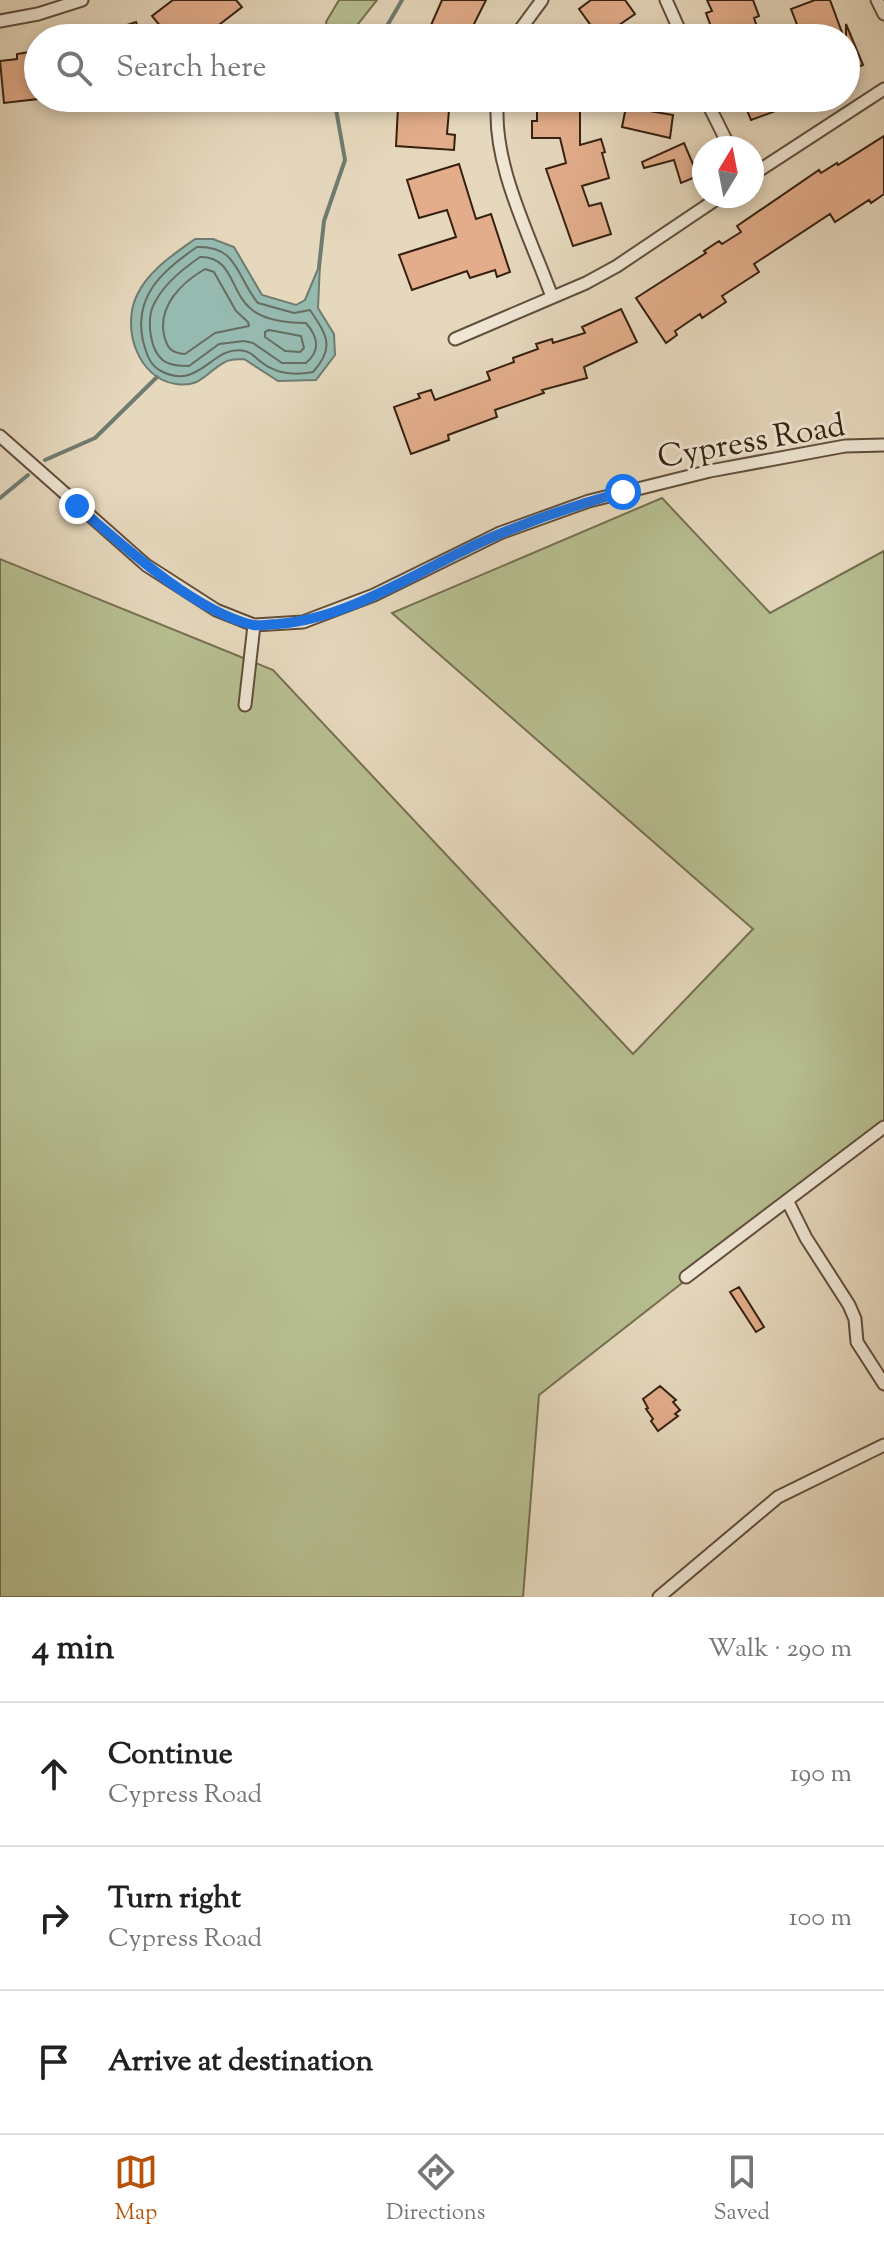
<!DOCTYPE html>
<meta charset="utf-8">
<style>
body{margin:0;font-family:"Sorts Mill Goudy",serif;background:#f6f6f6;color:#222}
.compass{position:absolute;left:692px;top:136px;width:72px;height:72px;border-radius:50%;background:#fff;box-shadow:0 4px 12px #0003;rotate:10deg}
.stop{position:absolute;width:24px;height:24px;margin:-18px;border:6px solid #1a73e8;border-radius:50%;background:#fff}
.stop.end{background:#1a73e8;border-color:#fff;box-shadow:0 2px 8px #0008}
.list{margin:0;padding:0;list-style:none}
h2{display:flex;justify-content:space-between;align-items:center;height:104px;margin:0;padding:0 32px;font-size:34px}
h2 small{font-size:26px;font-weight:400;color:#767676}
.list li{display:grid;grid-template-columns:52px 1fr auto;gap:24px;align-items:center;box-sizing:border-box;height:144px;padding:0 32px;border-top:2px solid #e0e0e0}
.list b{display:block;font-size:30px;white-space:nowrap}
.list p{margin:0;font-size:26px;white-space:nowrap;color:#767676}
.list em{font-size:26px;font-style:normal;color:#767676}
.icon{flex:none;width:44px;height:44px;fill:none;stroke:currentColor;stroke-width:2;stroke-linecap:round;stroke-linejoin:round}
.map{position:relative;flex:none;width:884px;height:1597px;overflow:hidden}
.search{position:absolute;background:#fff;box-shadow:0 4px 12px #0003;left:24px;right:24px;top:24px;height:88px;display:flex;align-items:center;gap:20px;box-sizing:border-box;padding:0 28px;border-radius:44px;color:#767676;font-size:30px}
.sheet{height:536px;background:#fff}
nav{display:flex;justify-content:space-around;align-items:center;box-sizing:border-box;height:112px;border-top:2px solid #e0e0e0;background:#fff;font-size:22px;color:#767676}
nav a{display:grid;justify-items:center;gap:4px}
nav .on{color:#b45309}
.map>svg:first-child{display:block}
</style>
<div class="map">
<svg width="884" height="1597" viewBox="0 0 884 1597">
<rect width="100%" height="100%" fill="#e6d8bd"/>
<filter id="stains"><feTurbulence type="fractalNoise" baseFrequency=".0025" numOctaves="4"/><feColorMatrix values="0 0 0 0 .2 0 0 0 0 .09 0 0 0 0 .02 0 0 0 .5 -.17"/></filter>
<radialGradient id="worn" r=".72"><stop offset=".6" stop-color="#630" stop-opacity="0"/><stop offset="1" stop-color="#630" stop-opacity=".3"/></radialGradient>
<path fill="#b6be90" stroke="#766f50" stroke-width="2" d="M 339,0 L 377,0 L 347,38 L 334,38 L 328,34 L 326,22 Z
M 662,498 L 770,613 L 884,551 L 884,1125 L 539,1395 L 523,1597 L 0,1597 L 0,559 L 273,670 L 633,1054 L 753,929 L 392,613 Z"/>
<path fill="#96bab0" stroke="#6f7c70" stroke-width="2" d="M 195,239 L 213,239 L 234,247 L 262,295 L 296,305 L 305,300 L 320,264 L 318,308 L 334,334 L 335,355 L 316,380 L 278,381 L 244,359 C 238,359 230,359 225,362 C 206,372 201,388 176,384 C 138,379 121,328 137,295 C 149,270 174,254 195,239 Z"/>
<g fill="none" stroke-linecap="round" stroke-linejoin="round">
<path stroke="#666d60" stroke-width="2" d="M 197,247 C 239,246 236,277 258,303 L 294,313 L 310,310 C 326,334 336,347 313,372 C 293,376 276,374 261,362 C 256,358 251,352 245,351 C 213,343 200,392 161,371 C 149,365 146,352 143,341 C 133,296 163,270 197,247 Z
M 200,257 C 233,256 230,292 251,309 C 265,321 289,323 306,323 C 318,337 321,350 306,363 L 282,363 L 253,343 L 244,341 L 219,344 L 189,366 C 181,366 171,366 164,361 C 149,350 146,317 155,302 C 165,283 183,269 200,257 Z
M 205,269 L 214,272 L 236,311 L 248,322 L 249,326 L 215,333 L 185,354 C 171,353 167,348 164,335 C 158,306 181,283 205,269 Z
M 269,330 L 301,336 L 304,348 L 300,352 L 285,351 L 265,337 L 265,332 Z"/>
<path stroke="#6f7c70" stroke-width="4" d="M 380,38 L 402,0
M 319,267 L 324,221 L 345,160 L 334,98
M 45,460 L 95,438 L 157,377
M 0,498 L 28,475"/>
</g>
<path fill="#e3ad8b" stroke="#352010" stroke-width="2" d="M 173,0 L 236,0 L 242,7 L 202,38 L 170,38 L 152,16 Z
M 442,0 L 486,0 L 467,38 L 441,38 L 428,32 Z
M 591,0 L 625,0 L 635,14 L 600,38 L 579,9 Z
M 707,0 L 753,0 L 759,16 L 754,18 L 761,38 L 721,38 L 718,30 L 713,32 L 706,13 L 712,11 Z
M 815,0 L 830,0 L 844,38 L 831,38 L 828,32 L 806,38 L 801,25 L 798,27 L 791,9 Z
M 136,22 L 142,38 L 94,38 L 94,36 Z
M 846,24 L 863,65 L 846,72 Z
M 36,51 L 38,99 L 4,103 L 0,61 L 17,59 L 17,54 Z
M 408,98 L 450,98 L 447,134 L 455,135 L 454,150 L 396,146 L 398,107 L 407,107 Z
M 537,98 L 580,98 L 580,145 L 601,139 L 605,152 L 602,153 L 609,178 L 582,186 L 589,206 L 601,203 L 611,234 L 573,246 L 546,169 L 566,163 L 560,138 L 532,138 L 532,121 L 537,121 Z
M 742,98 L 808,98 L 808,99 L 751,120 Z
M 626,107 L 673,115 L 670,138 L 622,127 Z
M 884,136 L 884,194 L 871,203 L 869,200 L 835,222 L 830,214 L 754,264 L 759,272 L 722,296 L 726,302 L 702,318 L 700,314 L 675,331 L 677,335 L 666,343 L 636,298 L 706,253 L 704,251 L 719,241 L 722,244 L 741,232 L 737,226 L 819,170 L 821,173 L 837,163 L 838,165 Z
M 684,143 L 698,176 L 681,183 L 674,160 L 644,168 L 642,162 Z
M 459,164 L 476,219 L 491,214 L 510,272 L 497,277 L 495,270 L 470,278 L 467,271 L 412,290 L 399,255 L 456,237 L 447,210 L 419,218 L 407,180 Z
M 621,309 L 637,342 L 584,367 L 587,378 L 542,390 L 544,393 L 495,410 L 497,417 L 448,435 L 449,440 L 411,454 L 394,407 L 420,398 L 418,394 L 431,390 L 435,400 L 490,380 L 487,372 L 514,362 L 513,358 L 538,349 L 536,344 L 552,339 L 553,343 L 585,333 L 582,327 Z
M 739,1287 L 764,1327 L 756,1332 L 730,1292 Z
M 660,1386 L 676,1400 L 673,1402 L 680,1410 L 675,1414 L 678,1416 L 658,1431 L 651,1421 L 653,1419 L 646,1409 L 648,1408 L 643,1399 Z"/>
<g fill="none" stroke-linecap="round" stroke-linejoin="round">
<defs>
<path id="street" d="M 666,0 L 683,38
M 877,0 L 884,14
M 0,21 L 38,14 L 82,0
M 514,38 L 542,0
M 498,98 C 490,161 531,238 552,297
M 705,98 L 730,148
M 752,175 L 884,89
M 455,339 L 586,283 L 617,266 L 721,196
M 0,436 L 146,565 L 216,610 L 254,625 L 303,622 L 374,595 L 500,533 L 589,501 L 710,471 L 845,446 L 884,445
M 245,705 L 254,625
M 788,1202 L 806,1238 L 849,1305 L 855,1319 L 857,1342 L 884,1384
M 686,1277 L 884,1127
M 659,1597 L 778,1497 L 884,1445"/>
</defs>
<use href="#street" stroke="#614e3b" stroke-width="15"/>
<use href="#street" stroke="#efe6d4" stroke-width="11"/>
</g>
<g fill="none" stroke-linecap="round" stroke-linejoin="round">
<path stroke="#1a73e8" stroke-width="10" d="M 77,506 C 122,545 194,611 253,625 C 260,626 269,624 277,624 C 352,620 432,561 502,533 C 541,517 582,503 623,492"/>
</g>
<g text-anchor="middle" stroke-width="6" stroke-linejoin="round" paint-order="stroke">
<g font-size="32" fill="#352010" stroke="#efe6d4">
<text transform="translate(751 440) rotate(-10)" y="11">Cypress Road</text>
</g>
</g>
<rect width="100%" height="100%" filter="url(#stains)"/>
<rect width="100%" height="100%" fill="url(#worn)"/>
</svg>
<svg class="compass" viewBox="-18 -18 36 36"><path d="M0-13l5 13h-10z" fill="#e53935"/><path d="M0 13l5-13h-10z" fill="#767676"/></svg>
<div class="stop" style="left:623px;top:492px"></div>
<div class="stop end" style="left:77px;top:506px"></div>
<div class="search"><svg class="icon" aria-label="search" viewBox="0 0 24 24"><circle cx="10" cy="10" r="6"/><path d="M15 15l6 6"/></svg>Search here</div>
</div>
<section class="sheet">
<h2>4 min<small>Walk · 290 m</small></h2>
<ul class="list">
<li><svg class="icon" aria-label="ahead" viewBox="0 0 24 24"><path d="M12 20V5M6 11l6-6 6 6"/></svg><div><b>Continue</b><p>Cypress Road</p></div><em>190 m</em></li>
<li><svg class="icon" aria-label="right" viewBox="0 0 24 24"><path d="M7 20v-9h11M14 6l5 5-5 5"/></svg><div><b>Turn right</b><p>Cypress Road</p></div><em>100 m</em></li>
<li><svg class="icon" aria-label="arrive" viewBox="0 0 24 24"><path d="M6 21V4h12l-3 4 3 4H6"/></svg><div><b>Arrive at destination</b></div></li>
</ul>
</section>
<nav>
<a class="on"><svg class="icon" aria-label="map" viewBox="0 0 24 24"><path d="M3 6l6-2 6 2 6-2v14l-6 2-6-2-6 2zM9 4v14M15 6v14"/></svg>Map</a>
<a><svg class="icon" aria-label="directions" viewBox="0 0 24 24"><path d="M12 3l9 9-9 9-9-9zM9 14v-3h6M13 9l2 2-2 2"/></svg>Directions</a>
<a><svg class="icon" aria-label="saved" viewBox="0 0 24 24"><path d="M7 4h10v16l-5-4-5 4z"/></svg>Saved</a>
</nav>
